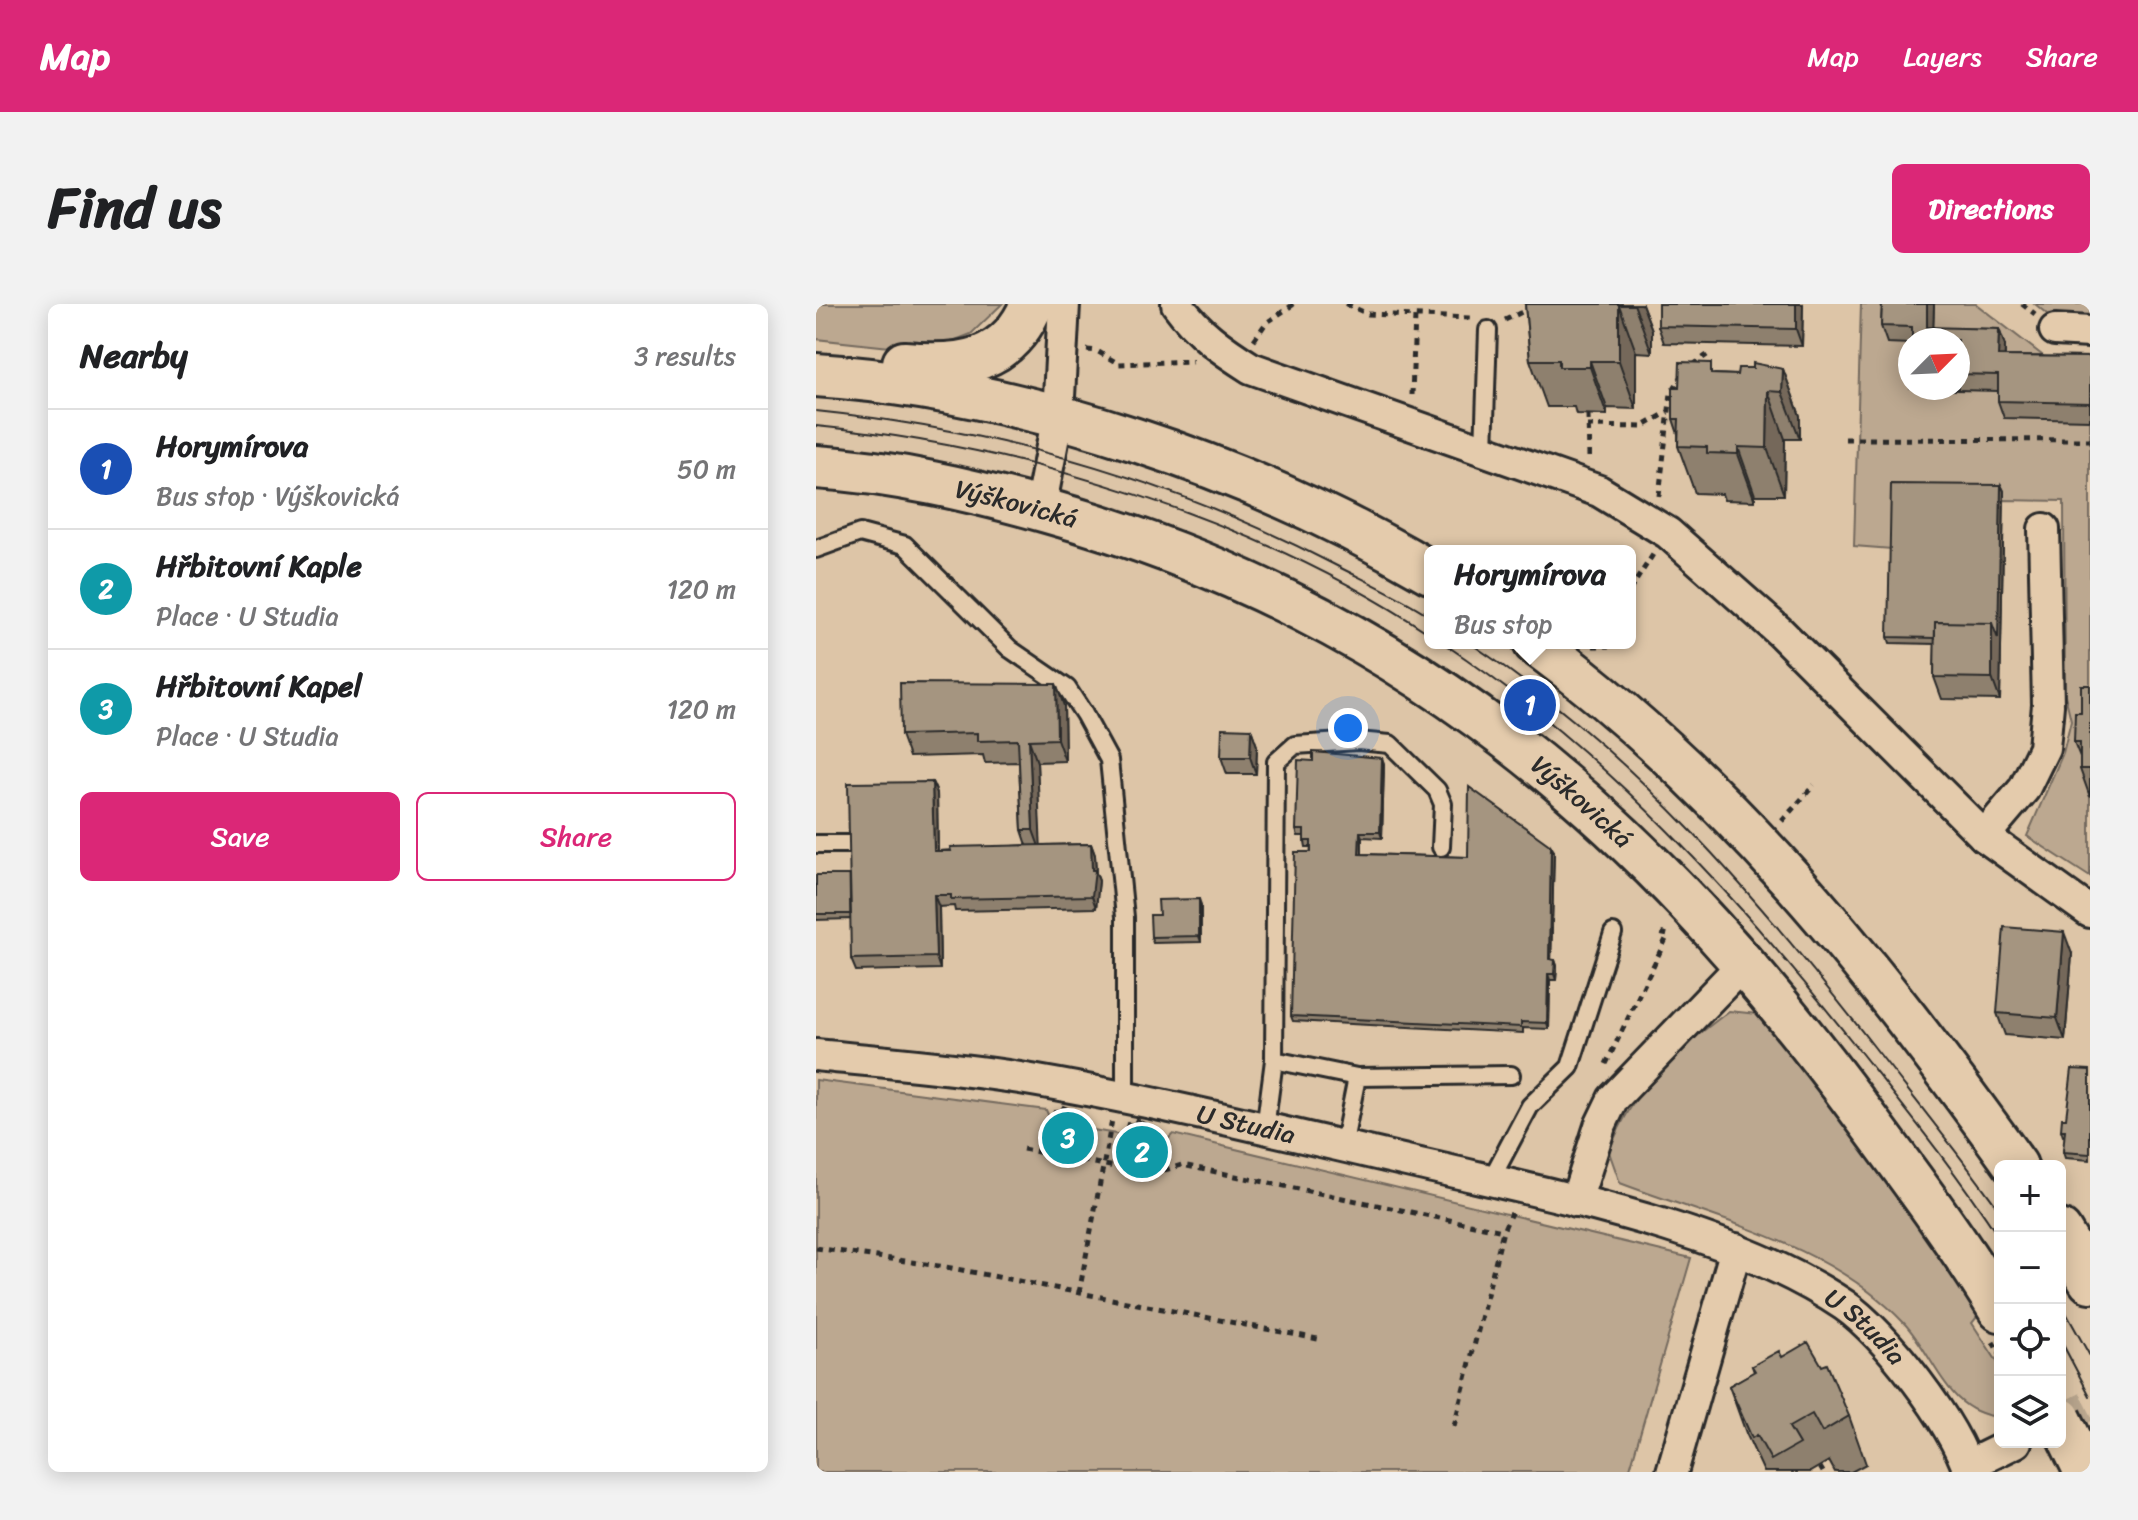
<!DOCTYPE html>
<meta charset="utf-8">
<style>
body{margin:0;font-family:Sriracha,sans-serif;background:#f2f2f2;color:#202124}
.controls{position:absolute;right:24px;bottom:24px;display:grid;overflow:hidden;border-radius:12px;box-shadow:0 4px 20px #0003}
.controls button{width:72px;height:72px;display:grid;place-items:center;padding:0;border:0;border-bottom:2px solid #e0e0e0;background:#fff;color:#202124;font:40px sans-serif}
.compass{position:absolute;left:1082px;top:24px;width:72px;height:72px;border-radius:50%;background:#fff;box-shadow:0 4px 20px #0003;rotate:66deg}
.you{position:absolute;left:532px;top:424px;width:28px;height:28px;margin:-20px;border:6px solid #fff;border-radius:50%;background:#1a73e8;box-shadow:0 0 0 12px #1a73e833}
.badge{display:grid;place-items:center;width:52px;height:52px;border-radius:50%;background:#db2777;color:#fff;font-size:26px;font-weight:700}
.pin{position:absolute;translate:-50% -50%;border:4px solid #fff;box-shadow:0 2px 8px #0006}
.popup{position:absolute;left:608px;top:241px;width:212px;height:104px;box-sizing:border-box;display:grid;place-content:center;border-radius:12px;background:#fff;filter:drop-shadow(0 2px 6px #0005);font-size:26px;white-space:nowrap;color:#757577}
.popup b{font-size:30px;color:#202124}
.popup::after{content:'';position:absolute;left:50%;top:100%;margin-left:-16px;border:16px solid transparent;border-top-color:#fff}
.list{margin:0;padding:0;list-style:none}
h2{display:flex;justify-content:space-between;align-items:center;height:104px;margin:0;padding:0 32px;font-size:34px}
h2 small{font-size:26px;font-weight:400;color:#757577}
.list li{display:grid;grid-template-columns:52px 1fr auto;gap:24px;align-items:center;box-sizing:border-box;height:120px;padding:0 32px;border-top:2px solid #e0e0e0}
.list b{display:block;font-size:30px;white-space:nowrap}
.list p{margin:0;font-size:26px;white-space:nowrap;color:#757577}
.list em{font-size:26px;font-style:normal;color:#757577}
.actions{display:flex;gap:16px;padding:24px 32px}
.actions a{flex:1;padding:18px 0;border:2px solid #db2777;border-radius:12px;text-align:center;font-size:28px;color:#db2777}
.actions .main{background:#db2777;color:#fff}
.icon{flex:none;width:44px;height:44px;fill:none;stroke:currentColor;stroke-width:2;stroke-linecap:round;stroke-linejoin:round}
.map{position:relative;flex:none;width:1274px;height:1168px;overflow:hidden;border-radius:12px}
header{display:flex;align-items:center;gap:48px;box-sizing:border-box;height:112px;padding:0 40px;background:#db2777;color:#fff}
header strong{font-size:38px}
nav{display:flex;gap:44px;margin-inline-start:auto;font-size:28px}
.intro{display:flex;align-items:center;justify-content:space-between;box-sizing:border-box;height:192px;padding:0 48px}
h1{margin:0;font-size:56px}
.button{padding:20px 36px;border-radius:12px;background:#db2777;color:#fff;font-size:28px;font-weight:700}
main{display:flex;gap:48px;padding:0 48px}
aside{flex:1;background:#fff;border-radius:12px;box-shadow:0 4px 20px #0003}
.map>svg:first-child{display:block}
</style>
<header>
<strong>Map</strong>
<nav><a>Map</a><a>Layers</a><a>Share</a></nav>
</header>
<div class="intro"><h1>Find us</h1><a class="button">Directions</a></div>
<main>
<aside>
<h2>Nearby<small>3 results</small></h2>
<ul class="list">
<li><span class="badge" style="background:#1a4fb4">1</span><div><b>Horymírova</b><p>Bus stop · Výškovická</p></div><em>50 m</em></li>
<li><span class="badge" style="background:#0f9aa8">2</span><div><b>Hřbitovní Kaple</b><p>Place · U Studia</p></div><em>120 m</em></li>
<li><span class="badge" style="background:#0f9aa8">3</span><div><b>Hřbitovní Kapel</b><p>Place · U Studia</p></div><em>120 m</em></li>
</ul>
<div class="actions"><a class="main">Save</a><a>Share</a></div>
</aside>
<div class="map">
<svg width="1274" height="1168" viewBox="0 0 1274 1168">
<rect width="100%" height="100%" fill="#ddc5a7"/>
<filter id="ink" filterUnits="userSpaceOnUse"><feTurbulence type="fractalNoise" baseFrequency=".0125" numOctaves="2"/><feDisplacementMap in="SourceGraphic" scale="16" xChannelSelector="R" yChannelSelector="G"/><feConvolveMatrix kernelMatrix="1 2 1 2 8 2 1 2 1" color-interpolation-filters="sRGB"/></filter>
<g filter="url(#ink)">
<path fill="#bca890" stroke="#746a5e" stroke-width="2" fill-rule="evenodd" d="M 0,0 L 186,0 L 155,30 L 111,47 L 0,35 Z
M 1045,0 L 1160,0 L 1235,58 L 1274,57 L 1274,573 L 1211,532 L 1247,449 L 1255,416 L 1249,391 L 1248,197 L 1187,196 L 1076,245 L 1038,242 ZM 1094,36 L 1142,36 L 1142,84 L 1094,84 Z
M 1219,0 L 1274,0 L 1274,17 L 1237,15 Z
M 913,707 L 951,711 L 1165,1008 L 1156,1019 L 1184,1062 L 1184,1113 C 1130,1109 1120,1053 1088,1019 C 1014,940 901,916 804,879 L 793,848 C 818,781 858,749 913,707 Z
M 0,776 L 230,806 L 234,815 L 243,820 L 340,837 L 350,837 L 357,830 L 875,954 L 813,1168 L 0,1168 Z"/>
<g fill="none" stroke-linecap="round" stroke-linejoin="round">
<path stroke="#b9a68e" stroke-width="30" stroke-dasharray="30 15" stroke-linecap="butt" d="M 1244,1116 L 1274,1101"/>
<defs>
<path id="lane" d="M 668,146 L 672,26
M 0,245 L 44,229 L 89,241 L 194,345 L 251,384 L 268,410 L 293,456 L 309,613 L 309,796
M 0,540 L 35,540
M 458,756 L 541,773
M 449,825 L 458,756 L 460,458 L 479,441 L 542,437 L 574,440 L 621,486 L 627,500 L 625,543
M 527,843 L 541,773 L 695,771
M 679,877 L 681,864 L 714,802 L 754,763 L 797,629"/>
<g id="street">
<path d="M 361,0 C 382,29 405,45 435,64 L 783,187 L 852,229 L 964,328 L 1168,532 L 1274,608"/>
<path d="M 1239,26 L 1274,28"/>
<path d="M 224,205 L 242,111 L 248,0"/>
<path d="M 1168,532 L 1208,485 L 1228,444 L 1232,401 L 1228,225"/>
<path id="s1" d="M 0,751 C 68,758 136,763 204,774 C 342,797 480,832 617,863 C 746,893 917,926 1028,1001 C 1069,1029 1139,1120 1153,1168"/>
<path d="M 760,897 L 784,822 L 797,795 L 929,658"/>
<path d="M 1151,1162 L 1200,1138"/>
<path d="M 856,1168 L 920,945"/>
</g>
<g id="secondary">
<path d="M 88,59 C 145,64 192,59 216,0"/>
<path d="M 0,71 C 208,85 435,163 614,268"/>
<path id="s2" d="M 0,163 C 78,168 155,186 231,207 C 588,306 828,514 1045,807 C 1093,872 1142,937 1184,1006"/>
<path d="M 719,339 C 915,484 1059,665 1200,862"/>
<path d="M 1244,927 L 1274,977"/>
</g>
</defs>
<use href="#lane" stroke="#2b2b2b" stroke-width="22"/>
<use href="#street" stroke="#2b2b2b" stroke-width="36"/>
<use href="#secondary" stroke="#2b2b2b" stroke-width="48"/>
<path stroke="#2b2b2b" stroke-width="5" stroke-dasharray="6 6" stroke-linecap="butt" d="M 530,0 L 552,10 L 655,14
M 1206,0 L 1219,10
M 689,16 L 723,0
M 438,36 L 450,19 L 478,0
M 271,46 L 281,47 L 303,60 L 377,57
M 877,61 L 891,51
M 596,91 L 599,12
M 772,111 L 773,153
M 771,122 L 826,123 L 852,108
M 1029,135 L 1274,136
M 843,192 L 855,89 L 867,70
M 814,286 L 838,249
M 777,342 L 793,342
M 966,517 L 998,481
M 790,760 L 852,631 L 843,629
M 207,845 L 335,870 L 366,861 L 687,927
M 0,944 L 130,963 L 507,1036
M 263,989 L 296,816
M 1177,1038 L 1184,1050
M 638,1122 L 687,927 L 695,909
M 1004,1163 L 1007,1168"/>
<use href="#lane" stroke="#e4cbac" stroke-width="16"/>
<use href="#street" stroke="#e4cbac" stroke-width="30"/>
<use href="#secondary" stroke="#e4cbac" stroke-width="42"/>
<path stroke="#2b2b2b" stroke-width="2" d="M 0,107 C 183,126 354,175 517,260 C 550,277 584,292 614,312
M 0,122 C 206,142 441,215 614,330
M 627,339 C 790,448 921,592 1042,745 C 1091,807 1141,869 1184,935
M 654,339 C 815,446 942,593 1059,744 C 1101,798 1144,851 1184,907
M 1244,998 L 1274,1052
M 1244,1035 L 1274,1092"/>
<defs>
<path id="secondary-bridge" d="M 1244,1115 L 1266,1160"/>
</defs>
<use href="#secondary-bridge" stroke="#2b2b2b" stroke-width="48" stroke-linecap="butt"/>
<use href="#secondary-bridge" stroke="#e4cbac" stroke-width="42"/>
</g>
<path fill="#8e806e" stroke="#2b2b2b" stroke-width="2" d="M 709,0 L 826,0 L 836,26 L 836,49 L 820,48 L 820,105 L 791,104 L 791,111 L 760,110 L 758,103 L 731,103 L 714,56 Z
M 987,0 L 986,42 L 848,39 L 842,22 Z
M 1066,0 L 1118,0 L 1117,24 L 1183,25 L 1189,42 L 1189,52 L 1274,53 L 1274,116 L 1188,114 L 1182,97 L 1182,87 L 1101,85 L 1101,84 L 1142,84 L 1142,36 L 1094,36 L 1094,40 L 1071,39 L 1065,22 Z
M 967,65 L 984,112 L 984,135 L 969,135 L 968,191 L 939,191 L 939,197 L 908,196 L 906,190 L 879,189 L 862,142 L 862,130 L 857,115 L 863,84 L 899,70 L 921,71 Z
M 1185,181 L 1188,187 L 1184,396 L 1126,395 L 1118,373 L 1119,340 L 1074,339 L 1072,333 Z
M 240,380 L 248,402 L 249,457 L 221,458 L 224,541 L 275,540 L 279,551 L 280,569 L 283,577 L 280,604 L 139,607 L 138,602 L 123,603 L 124,665 L 40,667 L 35,655 L 35,615 L 0,616 L 0,571 L 34,571 L 116,478 L 121,489 L 122,547 L 211,541 L 206,526 L 203,458 L 169,459 L 167,451 L 93,453 L 85,431 Z
M 1274,381 L 1274,493 L 1264,465 L 1264,453 L 1258,438 L 1265,408 Z
M 435,425 L 441,442 L 440,470 L 411,470 L 405,453 Z
M 566,454 L 568,460 L 566,534 L 546,533 L 546,550 L 652,553 L 738,547 L 735,656 L 739,656 L 741,662 L 740,676 L 734,676 L 733,725 L 707,724 L 707,729 L 477,717 L 475,712 L 495,543 L 490,543 L 488,532 L 482,532 L 480,526 L 497,457 Z
M 385,601 L 385,638 L 337,639 L 335,633 L 343,611 Z
M 1256,650 L 1249,736 L 1189,731 L 1181,709 Z
M 1274,766 L 1274,856 L 1249,854 L 1247,848 L 1249,832 L 1247,832 L 1245,826 Z
M 264,810 L 269,821 L 264,853 L 235,848 L 230,836 Z
M 318,820 L 343,836 L 337,866 L 308,860 L 304,849 Z
M 966,1053 L 1033,1112 L 1050,1160 L 1035,1168 L 1019,1168 L 1013,1157 L 994,1168 L 948,1168 L 930,1129 L 913,1082 L 938,1068 L 936,1062 Z"/>
<path fill="#74685a" stroke="#2b2b2b" stroke-width="2" d="M 818,0 L 826,0 L 836,26 L 836,49 Z
M 980,0 L 987,0 L 986,42 L 980,25 Z
M 1111,0 L 1118,0 L 1117,36 L 1111,23 Z
M 803,1 L 820,48 L 820,105 L 803,57 Z
M 1183,25 L 1189,42 L 1188,69 L 1182,52 Z
M 774,57 L 791,104 L 791,111 L 774,63 Z
M 967,65 L 984,112 L 984,135 L 966,88 Z
M 952,87 L 969,135 L 968,191 L 951,144 Z
M 922,143 L 939,191 L 939,197 L 922,150 Z
M 1185,181 L 1188,187 L 1184,396 L 1176,374 L 1176,319 Z
M 240,380 L 248,402 L 249,457 L 241,435 Z
M 435,425 L 441,442 L 440,470 L 434,453 Z
M 213,436 L 221,458 L 225,548 L 217,526 Z
M 566,454 L 568,460 L 566,534 L 564,528 Z
M 116,478 L 121,489 L 122,559 L 118,547 Z
M 544,528 L 546,533 L 546,556 L 543,550 Z
M 275,540 L 279,551 L 280,569 L 283,577 L 280,604 L 276,592 Z
M 735,542 L 738,547 L 735,661 L 733,655 Z
M 118,591 L 123,603 L 124,665 L 120,653 Z
M 383,595 L 385,601 L 385,638 L 383,632 Z
M 1248,628 L 1256,650 L 1249,736 L 1241,714 Z
M 739,656 L 741,662 L 740,676 L 738,670 Z
M 732,670 L 734,676 L 733,725 L 731,719 Z
M 264,810 L 269,821 L 264,853 L 259,842 Z
M 338,824 L 343,836 L 337,866 L 333,855 Z"/>
<path fill="#a59580" stroke="#2b2b2b" stroke-width="2" d="M 709,0 L 818,0 L 818,1 L 803,1 L 803,57 L 774,57 L 774,63 L 743,63 L 743,56 L 714,56 Z
M 842,0 L 980,0 L 980,25 L 842,22 Z
M 1066,0 L 1111,0 L 1111,23 L 1183,25 L 1182,52 L 1274,53 L 1274,99 L 1182,97 L 1182,71 L 1142,70 L 1142,36 L 1096,36 L 1096,23 L 1065,22 Z
M 864,58 L 895,59 L 895,70 L 921,71 L 922,64 L 937,64 L 937,59 L 967,65 L 966,88 L 952,87 L 951,144 L 922,143 L 922,150 L 891,149 L 891,143 L 862,142 L 863,115 L 857,115 L 857,84 L 863,84 Z
M 1075,180 L 1185,181 L 1182,335 L 1176,319 L 1119,318 L 1119,334 L 1072,333 Z
M 1119,318 L 1176,319 L 1176,374 L 1118,373 Z
M 84,379 L 240,380 L 241,435 L 213,436 L 217,526 L 206,526 L 202,436 L 161,437 L 161,429 L 85,431 Z
M 1265,381 L 1274,381 L 1274,465 L 1264,465 L 1264,438 L 1258,438 L 1259,408 L 1265,408 Z
M 406,424 L 435,425 L 434,453 L 405,453 Z
M 497,448 L 566,454 L 564,528 L 544,528 L 543,550 L 652,553 L 653,483 L 735,542 L 733,655 L 739,656 L 738,670 L 732,670 L 731,719 L 705,718 L 705,723 L 475,712 L 479,548 L 495,548 L 495,537 L 488,537 L 488,526 L 480,526 L 482,456 L 497,457 Z
M 116,478 L 118,547 L 135,547 L 134,543 L 275,540 L 276,566 L 279,566 L 276,592 L 135,595 L 135,591 L 118,591 L 120,653 L 35,655 L 32,479 Z
M 0,571 L 34,571 L 35,610 L 0,610 Z
M 383,595 L 383,632 L 335,633 L 334,611 L 343,611 L 342,596 Z
M 1188,623 L 1248,628 L 1241,714 L 1181,709 Z
M 1256,765 L 1274,766 L 1274,850 L 1247,848 L 1249,826 L 1245,826 L 1246,814 L 1250,814 Z
M 247,802 L 264,810 L 259,842 L 230,836 L 238,806 L 245,806 Z
M 320,815 L 338,824 L 333,855 L 304,849 L 311,819 L 318,820 Z
M 992,1038 L 1006,1062 L 1011,1060 L 1033,1112 L 1006,1128 L 996,1110 L 973,1123 L 983,1140 L 955,1156 L 941,1131 L 936,1134 L 913,1082 L 939,1067 L 936,1062 L 963,1047 L 966,1053 Z"/>
</g>
<g text-anchor="middle" stroke-width="6" stroke-linejoin="round" paint-order="stroke">
<g font-size="26" fill="#2b2b2b" stroke="#e4cbac">
<text dy="9" stroke="none"><textPath href="#s2" startOffset="204">Výškovická</textPath></text>
<text dy="9" stroke="none"><textPath href="#s2" startOffset="850">Výškovická</textPath></text>
<text dy="9" stroke="none"><textPath href="#s1" startOffset="436">U Studia</textPath></text>
<text dy="9" stroke="none"><textPath href="#s1" startOffset="1094">U Studia</textPath></text>
</g>
</g>
</svg>
<div class="controls">
<button>+</button>
<button>−</button>
<button><svg class="icon" aria-label="locate" viewBox="0 0 24 24"><circle cx="12" cy="12" r="6"/><path d="M12 2v4M12 18v4M2 12h4M18 12h4"/></svg></button>
<button><svg class="icon" aria-label="layers" viewBox="0 0 24 24"><path d="M12 4l9 5-9 5-9-5zM3 14l9 5 9-5"/></svg></button>
</div>
<svg class="compass" viewBox="-18 -18 36 36"><path d="M0-13l5 13h-10z" fill="#e53935"/><path d="M0 13l5-13h-10z" fill="#757577"/></svg>
<div class="you"></div>
<div class="pin badge" style="left:714px;top:401px;background:#1a4fb4">1</div>
<div class="popup"><b>Horymírova</b>Bus stop</div>
<div class="pin badge" style="left:326px;top:848px;background:#0f9aa8">2</div>
<div class="pin badge" style="left:252px;top:834px;background:#0f9aa8">3</div>
</div>
</main>
